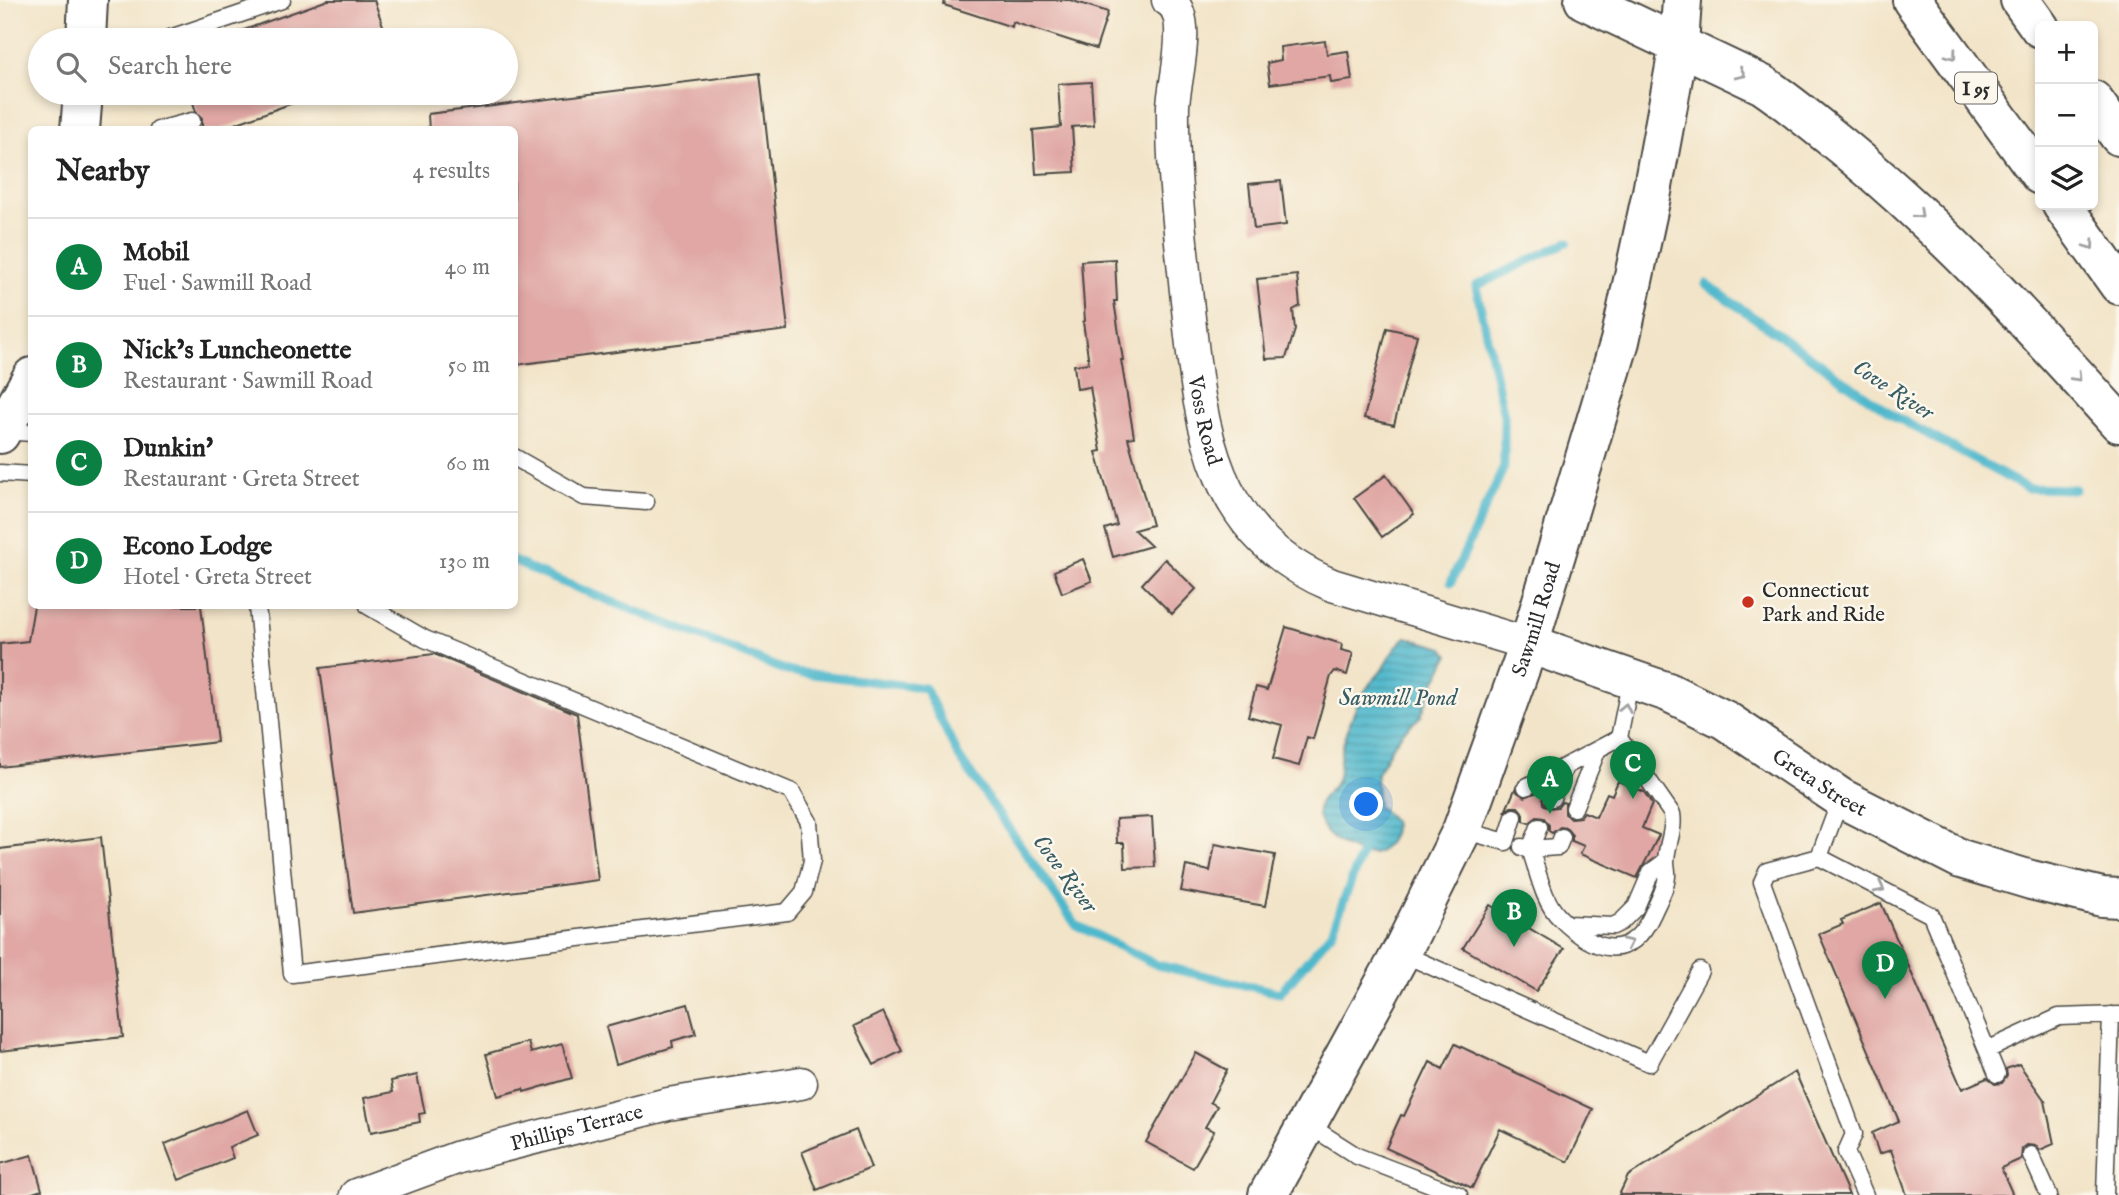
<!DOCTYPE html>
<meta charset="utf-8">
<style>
body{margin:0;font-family:"IM FELL English",serif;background:#f6f6f6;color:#222}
.controls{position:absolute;right:21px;top:21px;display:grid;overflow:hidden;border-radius:10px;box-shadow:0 4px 10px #0003}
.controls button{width:63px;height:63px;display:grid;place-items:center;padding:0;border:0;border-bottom:2px solid #e0e0e0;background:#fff;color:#222;font:35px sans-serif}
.you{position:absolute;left:1367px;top:805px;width:24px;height:24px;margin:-18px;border:5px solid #fff;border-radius:50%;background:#1a73e8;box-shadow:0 0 0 10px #1a73e833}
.badge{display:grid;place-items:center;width:46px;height:46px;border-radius:50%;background:#0b8043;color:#fff;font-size:23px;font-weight:700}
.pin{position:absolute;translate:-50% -58px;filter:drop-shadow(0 2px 4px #0008)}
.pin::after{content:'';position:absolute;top:37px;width:24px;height:21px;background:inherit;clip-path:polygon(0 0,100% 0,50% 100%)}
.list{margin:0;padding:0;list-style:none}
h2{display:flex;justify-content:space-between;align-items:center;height:91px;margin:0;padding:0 28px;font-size:30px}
h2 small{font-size:23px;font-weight:400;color:#767676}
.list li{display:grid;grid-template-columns:46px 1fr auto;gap:21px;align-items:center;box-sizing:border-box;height:98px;padding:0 28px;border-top:2px solid #e0e0e0}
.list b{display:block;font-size:26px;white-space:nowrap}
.list p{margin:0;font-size:23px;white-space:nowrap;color:#767676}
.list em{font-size:23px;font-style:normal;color:#767676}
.icon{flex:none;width:38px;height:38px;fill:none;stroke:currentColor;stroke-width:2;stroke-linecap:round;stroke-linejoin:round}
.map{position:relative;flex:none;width:2119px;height:1195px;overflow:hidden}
.search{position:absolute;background:#fff;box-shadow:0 4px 10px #0003;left:28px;top:28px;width:490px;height:77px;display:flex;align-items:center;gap:18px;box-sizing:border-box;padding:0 24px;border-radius:38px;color:#767676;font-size:26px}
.panel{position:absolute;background:#fff;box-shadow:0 4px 10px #0003;left:28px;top:126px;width:490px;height:483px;border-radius:10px}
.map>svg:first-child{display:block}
</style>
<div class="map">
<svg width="2119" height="1195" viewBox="0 0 2119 1195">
<defs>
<pattern id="water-rules" width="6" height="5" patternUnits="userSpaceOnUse" patternTransform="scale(1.75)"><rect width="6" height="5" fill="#4fb8cc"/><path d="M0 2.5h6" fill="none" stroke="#4296a6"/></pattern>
</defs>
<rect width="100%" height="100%" fill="#fbf7ec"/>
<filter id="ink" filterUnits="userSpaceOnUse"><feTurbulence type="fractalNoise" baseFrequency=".0143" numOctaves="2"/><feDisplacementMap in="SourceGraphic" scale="14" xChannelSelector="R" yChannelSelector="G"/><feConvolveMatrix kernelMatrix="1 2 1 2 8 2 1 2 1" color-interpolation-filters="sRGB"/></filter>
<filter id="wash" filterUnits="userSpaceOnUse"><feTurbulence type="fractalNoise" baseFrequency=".00686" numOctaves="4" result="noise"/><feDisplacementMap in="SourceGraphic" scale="28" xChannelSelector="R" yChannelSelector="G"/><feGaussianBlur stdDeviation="1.57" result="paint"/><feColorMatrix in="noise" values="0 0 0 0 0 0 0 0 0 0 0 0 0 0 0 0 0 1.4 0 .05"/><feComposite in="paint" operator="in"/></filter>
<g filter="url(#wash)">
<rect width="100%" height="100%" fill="#f2e4c8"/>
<path fill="url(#water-rules)" stroke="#3d727c" stroke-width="2" d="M 1406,637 L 1444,648 L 1449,655 L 1429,694 L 1421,716 L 1403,732 L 1392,747 L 1377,773 L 1376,782 L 1378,807 C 1383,811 1391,815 1393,822 C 1397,834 1384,854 1372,854 C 1351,855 1317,834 1318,810 C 1318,796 1333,792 1337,780 C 1341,770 1339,758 1342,748 C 1348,728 1355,705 1367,688 C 1372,681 1379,675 1384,667 C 1391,656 1395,645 1406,637 Z"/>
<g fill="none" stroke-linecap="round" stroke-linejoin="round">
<path stroke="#4fb8cc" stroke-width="9" d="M 1706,284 L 1896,417 L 2027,488 L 2075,489
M 514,561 L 537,572 L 787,671 L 925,688 L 959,757 L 1076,925 L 1157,965 L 1280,993 L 1332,932 L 1365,844
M 1451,582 L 1504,467 L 1504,416 L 1476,286 L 1567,242"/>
</g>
<g id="blocks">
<path fill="#e0a7a4" d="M 328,0 L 374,0 L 388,40 L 225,40 L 224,37 Z
M 945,0 L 1070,0 L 1108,12 L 1096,49 L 1013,22 L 1012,27 L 944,5 Z
M 1325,41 L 1327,54 L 1348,51 L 1352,80 L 1331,83 L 1330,76 L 1270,84 L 1267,63 L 1281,60 L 1280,47 Z
M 760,73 L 788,330 L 514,365 L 514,130 L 429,130 L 428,114 Z
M 1091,82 L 1094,125 L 1072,127 L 1075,172 L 1036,174 L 1033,130 L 1061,127 L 1058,84 Z
M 190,93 L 312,93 L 312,96 L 218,130 L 202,130 L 202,118 L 196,112 Z
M 1281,181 L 1286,225 L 1254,229 L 1249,184 Z
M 1115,259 L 1117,301 L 1114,301 L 1123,360 L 1121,360 L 1134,437 L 1128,438 L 1152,525 L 1134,530 L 1151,546 L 1113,557 L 1105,529 L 1117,525 L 1096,452 L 1101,451 L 1090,387 L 1077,389 L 1074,365 L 1089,363 L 1083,322 L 1085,321 L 1081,261 Z
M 1297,275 L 1300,306 L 1293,310 L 1295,330 L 1286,358 L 1266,359 L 1257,279 Z
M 1387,328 L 1417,335 L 1394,425 L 1364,418 Z
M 1386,475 L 1414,514 L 1382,537 L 1354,498 Z
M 1083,559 L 1092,581 L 1062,593 L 1054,571 Z
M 1165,559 L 1196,589 L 1172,614 L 1142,584 Z
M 34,606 L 201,606 L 217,742 L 0,767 L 0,644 L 28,641 Z
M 1286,627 L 1342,644 L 1341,650 L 1353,653 L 1347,675 L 1335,671 L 1331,676 L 1313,739 L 1307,737 L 1299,766 L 1273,759 L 1282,725 L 1248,716 L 1256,687 L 1267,690 Z
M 434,654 L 577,714 L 598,880 L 353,913 L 320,668 Z
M 1618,781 L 1644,792 L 1652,804 L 1642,828 L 1659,835 L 1637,878 L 1580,854 L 1584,846 L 1572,841 L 1572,835 L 1566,828 L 1560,827 L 1552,833 L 1549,831 L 1549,825 L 1544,818 L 1537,817 L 1529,823 L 1524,821 L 1524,814 L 1518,807 L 1511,807 L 1505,812 L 1516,787 L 1517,792 L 1525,797 L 1538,792 L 1542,794 L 1543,804 L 1549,808 L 1558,807 L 1562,802 L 1565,803 L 1565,814 L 1571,818 L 1580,817 L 1584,812 L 1596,817 L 1607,793 L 1612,795 Z
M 1152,817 L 1155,867 L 1125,868 L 1124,843 L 1117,843 L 1116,819 Z
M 101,837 L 123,1037 L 0,1051 L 0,849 Z
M 1215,844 L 1275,855 L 1265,906 L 1181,891 L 1186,866 L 1210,871 Z
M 1881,903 L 1962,1089 L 1987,1078 L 1995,1084 L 2002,1083 L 2007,1076 L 2006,1069 L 2019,1064 L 2045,1101 L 2054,1144 L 2040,1150 L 2037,1146 L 2027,1145 L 2022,1149 L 2021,1159 L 2001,1168 L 2013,1195 L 1907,1195 L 1891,1150 L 1879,1154 L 1872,1133 L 1899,1121 L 1819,934 L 1843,924 L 1841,920 Z
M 1490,905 L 1564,949 L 1536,991 L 1463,948 Z
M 688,1004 L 696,1034 L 672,1041 L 673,1047 L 616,1064 L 606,1027 Z
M 883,1012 L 902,1051 L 874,1065 L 854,1026 Z
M 528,1042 L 531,1053 L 562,1044 L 572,1078 L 524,1092 L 523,1089 L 498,1096 L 486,1054 Z
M 1455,1044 L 1593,1109 L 1568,1162 L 1500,1129 L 1472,1188 L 1386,1148 L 1401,1115 L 1404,1116 L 1430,1062 L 1443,1069 Z
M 1196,1053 L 1227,1070 L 1210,1102 L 1217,1106 L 1205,1127 L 1214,1131 L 1193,1168 L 1146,1142 Z
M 1795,1072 L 1849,1195 L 1619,1195 L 1628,1176 Z
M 417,1075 L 425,1113 L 419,1114 L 420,1122 L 371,1132 L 364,1098 L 393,1092 L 391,1081 Z
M 248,1110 L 258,1135 L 229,1147 L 233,1158 L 179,1180 L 165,1144 Z
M 856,1130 L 871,1168 L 817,1190 L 802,1152 Z
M 32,1155 L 42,1190 L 26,1195 L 0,1195 L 0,1164 Z"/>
</g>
</g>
<g filter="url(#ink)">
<use href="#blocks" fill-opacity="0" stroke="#494743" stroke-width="2"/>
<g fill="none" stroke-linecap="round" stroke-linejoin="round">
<defs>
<path id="lane" d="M 164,40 L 282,0
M 158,130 L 192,121
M 3,431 L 32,433
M 514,457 L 584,497 L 646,502
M 0,473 L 32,475
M 257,606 L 292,974 L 787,912 L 804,892 L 812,861 L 809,822 L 792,792 L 425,639 L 368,606
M 1526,787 L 1619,738
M 1552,798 L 1565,767
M 1574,808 L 1598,749
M 1539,827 L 1530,849 C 1538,871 1543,902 1560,918 C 1594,952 1630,964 1653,913 C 1658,901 1668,886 1667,872 C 1667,869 1666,865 1666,862 C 1666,845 1675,831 1672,814 L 1619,738 L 1631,678
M 1462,830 L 1506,842 L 1514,817
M 1522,847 L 1530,849 L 1558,847 L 1562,837
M 1819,857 L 1841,798
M 1568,924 L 1613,926 L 1621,922 L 1636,907 L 1651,872 L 1666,861
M 1401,953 L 1649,1063 L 1700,971
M 1987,1050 L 2059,1017 L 2119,1015
M 1307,1124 L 1357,1156 L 1459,1195
M 2031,1155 L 2049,1195
M 1865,1195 L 1846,1152 L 1854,1134 L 1762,882 L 1767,871 L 1819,857 L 1931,915 L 1997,1074
M 2105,1195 L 2111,1015"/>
<g id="street">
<path id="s1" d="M 1168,0 C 1194,15 1174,80 1173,106 C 1172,168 1180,229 1186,291 C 1200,412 1202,531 1332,585 L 1529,644"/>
<path id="s2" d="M 356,1195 L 459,1157 L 668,1104 L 801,1083"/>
</g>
<g id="secondary">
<path d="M 86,40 L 88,0"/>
<path d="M 80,130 L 83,93"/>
<path d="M 0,434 L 32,377"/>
<path id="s3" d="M 1529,644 L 1668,692 L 1725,720 L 1841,798 L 1961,859 L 2031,880 L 2102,897 L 2119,898"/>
<path id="s4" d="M 1268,1195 L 1401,953 L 1462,830 L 1529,644 L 1620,341 L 1652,192 L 1679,45 L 1682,0"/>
</g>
<path id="highway" d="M 1584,0 L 1763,85 C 1791,104 1817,126 1843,147 C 1944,230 2032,326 2119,423
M 1912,0 L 2040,175
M 2020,0 L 2040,28
M 2093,100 L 2119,136
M 2062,205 L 2119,285"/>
</defs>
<use href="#lane" stroke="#494743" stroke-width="19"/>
<use href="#street" stroke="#494743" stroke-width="35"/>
<use href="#secondary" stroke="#494743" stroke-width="42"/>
<use href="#highway" stroke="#494743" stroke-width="42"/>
<use href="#lane" stroke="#fff" stroke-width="16"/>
<use href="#street" stroke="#fff" stroke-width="32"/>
<use href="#secondary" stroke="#fff" stroke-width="38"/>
<use href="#highway" stroke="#fff" stroke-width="38"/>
</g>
<defs><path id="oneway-chevron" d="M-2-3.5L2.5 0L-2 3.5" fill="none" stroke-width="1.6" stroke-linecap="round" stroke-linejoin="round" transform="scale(1.75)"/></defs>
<g stroke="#a0a0a0">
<use href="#oneway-chevron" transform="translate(1952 55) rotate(54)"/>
<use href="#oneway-chevron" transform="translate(1741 74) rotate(26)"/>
<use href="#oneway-chevron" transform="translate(1919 214) rotate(43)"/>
<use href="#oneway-chevron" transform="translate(2090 245) rotate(54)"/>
<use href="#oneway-chevron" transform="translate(2077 377) rotate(47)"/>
<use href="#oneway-chevron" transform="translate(1625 708) rotate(-78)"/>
<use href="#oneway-chevron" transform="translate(1880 888) rotate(27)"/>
<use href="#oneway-chevron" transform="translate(1628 943) rotate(-25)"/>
</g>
</g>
<circle fill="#c8321e" stroke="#fbf7ec" stroke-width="2.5" cx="1748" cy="602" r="7"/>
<g text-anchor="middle" stroke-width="5" stroke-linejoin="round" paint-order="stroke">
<rect fill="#fbf7ec" stroke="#696865" stroke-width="2" x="1955" y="72.5" width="42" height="31" rx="5"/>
<g font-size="19" font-weight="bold" fill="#2b2b2b">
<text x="1976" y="95">I 95</text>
</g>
<g font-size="21" fill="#2b2b2b" stroke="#fbf7ec">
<text dy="7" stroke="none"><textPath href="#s1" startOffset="427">Voss Road</textPath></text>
<text dy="7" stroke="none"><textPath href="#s4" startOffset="637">Sawmill Road</textPath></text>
<text dy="7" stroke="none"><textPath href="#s3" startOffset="324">Greta Street</textPath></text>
<text dy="7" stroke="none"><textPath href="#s2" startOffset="231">Phillips Terrace</textPath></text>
</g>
<g font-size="21" fill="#2b2b2b" stroke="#fbf7ec" text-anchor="start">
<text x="1762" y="597">Connecticut<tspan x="1762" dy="24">Park and Ride</tspan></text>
</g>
<g font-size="23" font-style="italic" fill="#385c63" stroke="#fbf7ec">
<text transform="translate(1894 389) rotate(33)" y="8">Cove River</text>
<text x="1398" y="705">Sawmill Pond</text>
<text transform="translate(1066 873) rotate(53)" y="8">Cove River</text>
</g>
</g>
</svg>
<div class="controls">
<button>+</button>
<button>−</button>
<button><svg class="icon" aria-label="layers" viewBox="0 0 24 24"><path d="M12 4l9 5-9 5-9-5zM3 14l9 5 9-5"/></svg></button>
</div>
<div class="you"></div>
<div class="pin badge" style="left:1550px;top:814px">A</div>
<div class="pin badge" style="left:1514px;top:947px">B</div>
<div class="pin badge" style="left:1633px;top:799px">C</div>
<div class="pin badge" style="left:1885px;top:999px">D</div>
<div class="search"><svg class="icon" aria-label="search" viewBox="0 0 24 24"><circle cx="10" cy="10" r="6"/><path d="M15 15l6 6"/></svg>Search here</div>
<section class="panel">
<h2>Nearby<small>4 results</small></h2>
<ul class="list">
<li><span class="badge">A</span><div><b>Mobil</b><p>Fuel · Sawmill Road</p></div><em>40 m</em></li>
<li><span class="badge">B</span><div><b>Nick’s Luncheonette</b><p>Restaurant · Sawmill Road</p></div><em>50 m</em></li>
<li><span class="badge">C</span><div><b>Dunkin'</b><p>Restaurant · Greta Street</p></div><em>60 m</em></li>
<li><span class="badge">D</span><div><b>Econo Lodge</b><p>Hotel · Greta Street</p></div><em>130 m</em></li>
</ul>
</section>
</div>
